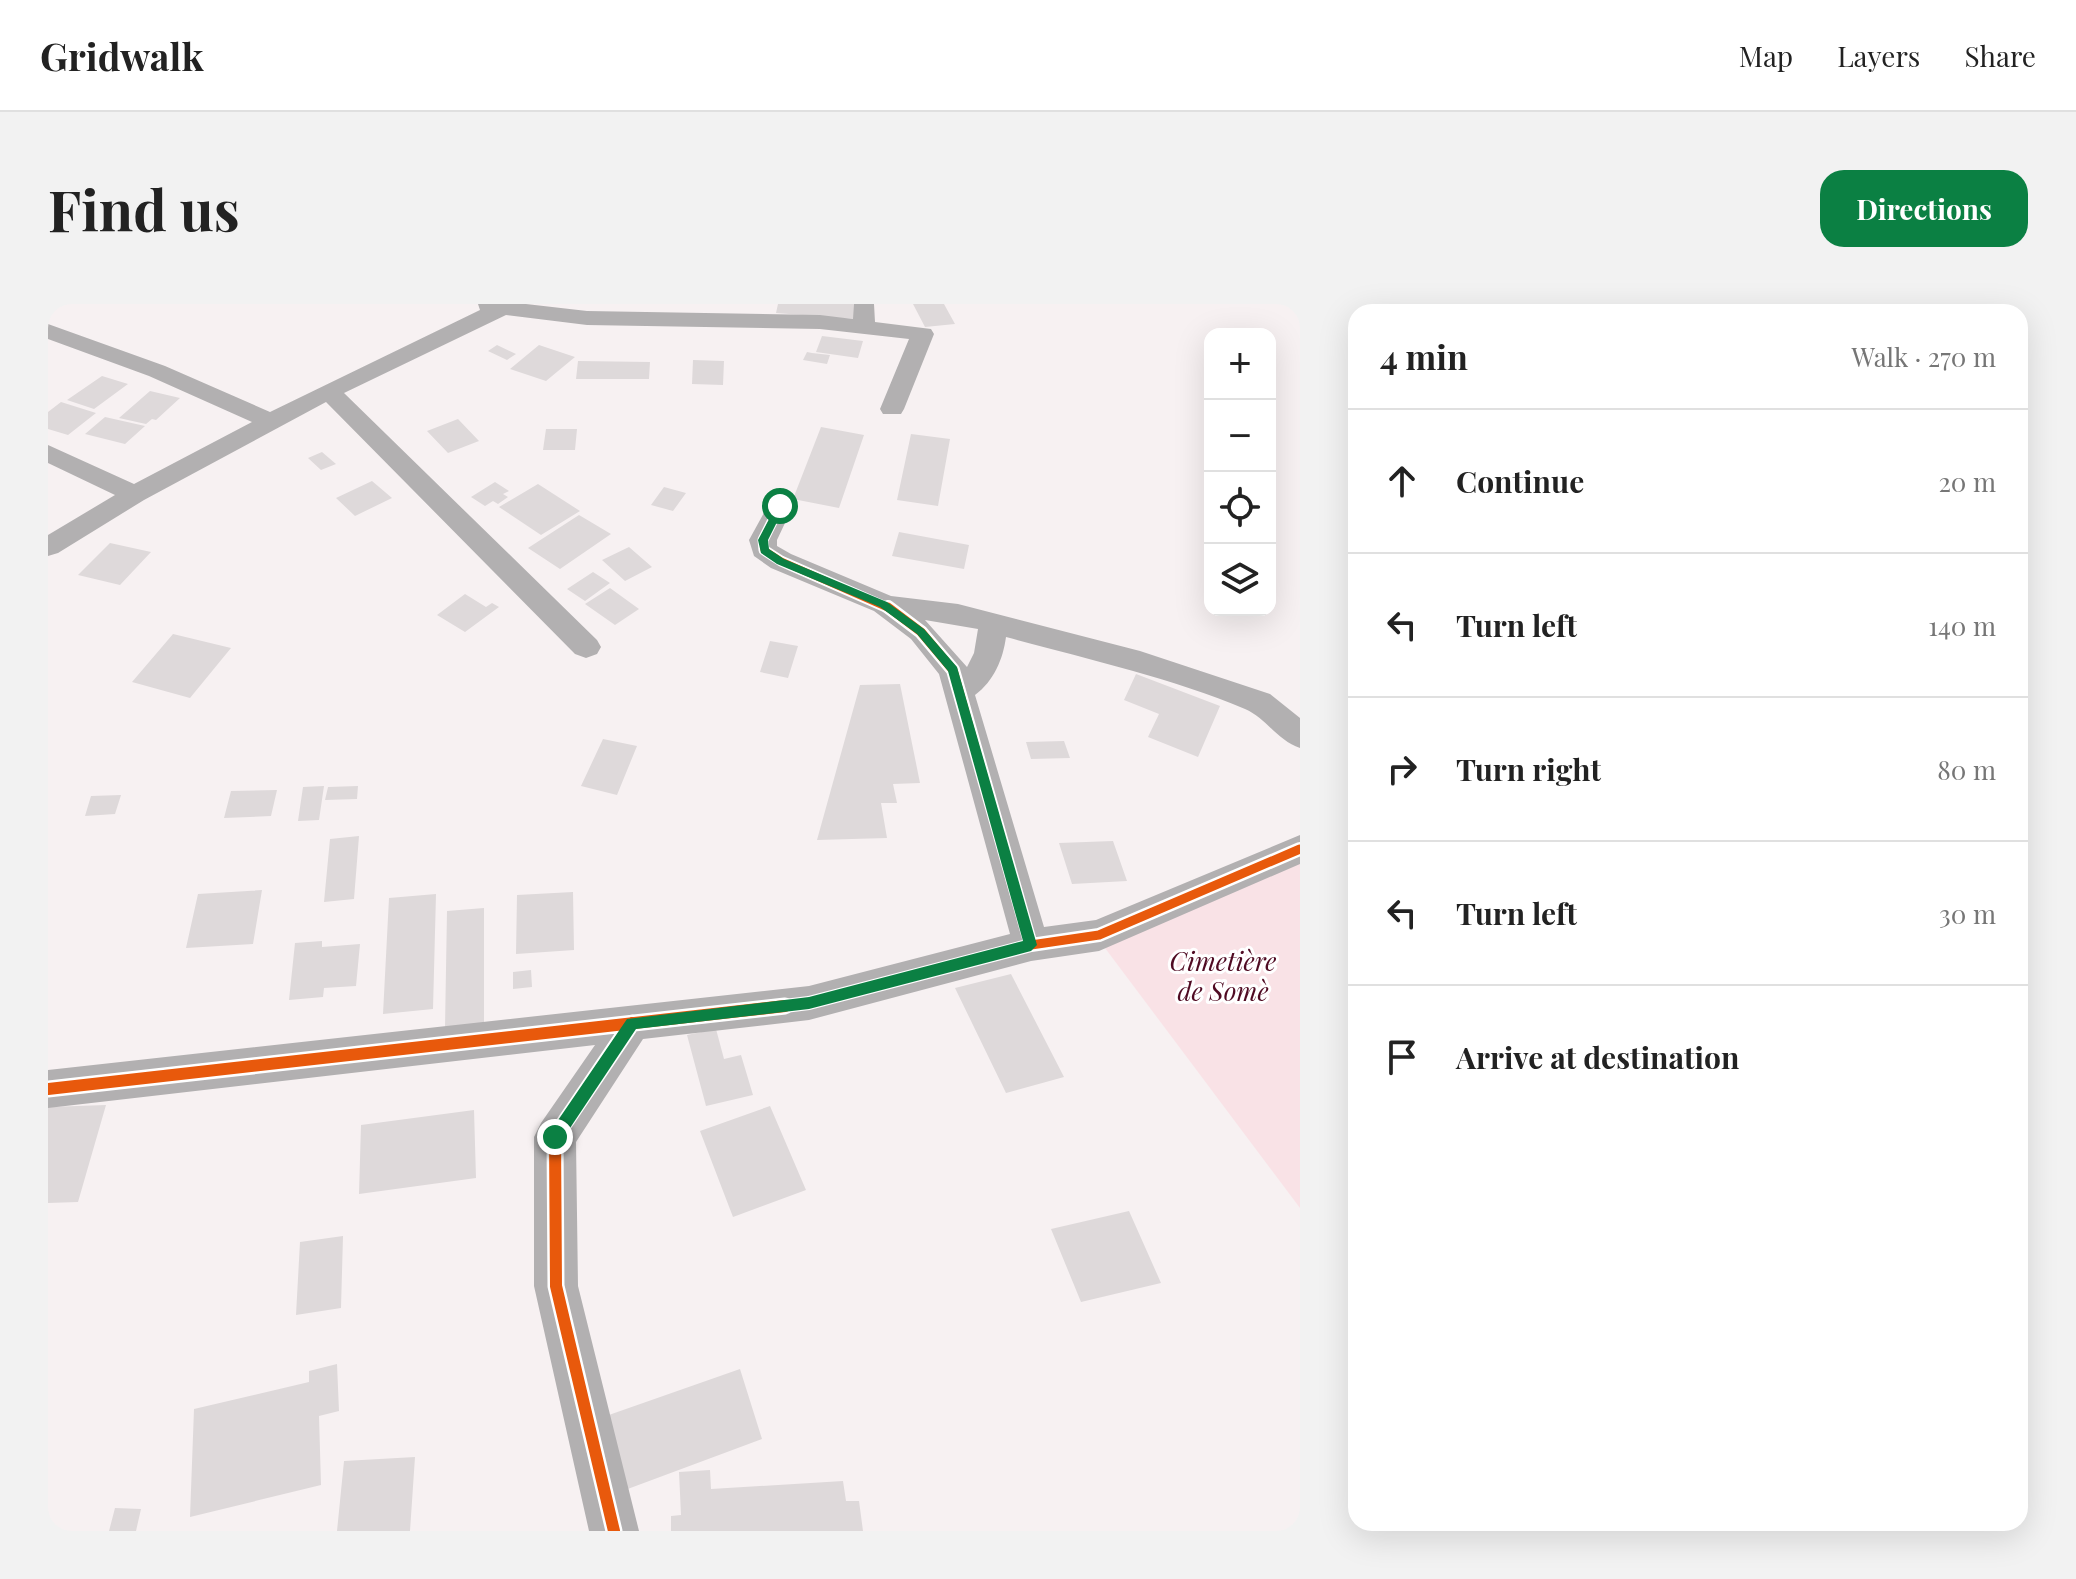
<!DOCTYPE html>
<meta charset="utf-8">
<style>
body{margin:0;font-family:"Playfair Display",serif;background:#f2f2f2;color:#222}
.controls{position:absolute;right:24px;top:24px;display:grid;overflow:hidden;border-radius:16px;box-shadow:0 8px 32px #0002}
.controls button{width:72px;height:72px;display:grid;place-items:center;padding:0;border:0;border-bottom:2px solid #e0e0e0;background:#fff;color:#222;font:40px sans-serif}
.stop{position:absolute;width:24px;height:24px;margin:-18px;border:6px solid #0b8043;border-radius:50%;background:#fff}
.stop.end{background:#0b8043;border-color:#fff;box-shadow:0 2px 8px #0008}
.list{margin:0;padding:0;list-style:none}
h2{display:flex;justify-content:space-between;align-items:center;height:104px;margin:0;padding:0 32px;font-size:34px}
h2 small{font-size:26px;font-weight:400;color:#767676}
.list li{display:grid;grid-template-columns:52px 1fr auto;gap:24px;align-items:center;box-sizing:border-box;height:144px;padding:0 32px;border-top:2px solid #e0e0e0}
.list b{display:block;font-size:30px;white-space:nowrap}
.list em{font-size:26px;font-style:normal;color:#767676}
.icon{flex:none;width:44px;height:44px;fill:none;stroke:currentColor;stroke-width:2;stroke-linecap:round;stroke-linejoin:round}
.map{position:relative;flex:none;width:1252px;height:1227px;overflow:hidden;border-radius:24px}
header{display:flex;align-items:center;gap:48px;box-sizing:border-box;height:112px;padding:0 40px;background:#fff;border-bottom:2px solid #e0e0e0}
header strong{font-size:38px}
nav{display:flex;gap:44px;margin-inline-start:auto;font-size:28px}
.intro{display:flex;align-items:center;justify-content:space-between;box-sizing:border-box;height:192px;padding:0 48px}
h1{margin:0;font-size:56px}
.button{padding:20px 36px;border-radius:24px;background:#0b8043;color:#fff;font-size:28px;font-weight:700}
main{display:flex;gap:48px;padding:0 48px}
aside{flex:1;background:#fff;border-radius:24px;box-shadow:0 8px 32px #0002}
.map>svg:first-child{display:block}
</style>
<header>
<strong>Gridwalk</strong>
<nav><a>Map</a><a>Layers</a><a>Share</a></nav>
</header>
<div class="intro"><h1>Find us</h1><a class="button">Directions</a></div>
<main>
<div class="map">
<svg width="1252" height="1227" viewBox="0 0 1252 1227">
<rect width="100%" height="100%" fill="#f7f1f2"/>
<path fill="#f9e2e6" d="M 1252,554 L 1252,904 L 1057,644 Z"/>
<path fill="#ded9da" d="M 730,0 L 807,0 L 806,15 L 728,9 Z
M 865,0 L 896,0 L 907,20 L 877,23 Z
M 774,32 L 815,37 L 810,54 L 768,48 Z
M 449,41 L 468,50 L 459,56 L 440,47 Z
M 491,41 L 527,53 L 498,77 L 462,65 Z
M 759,48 L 764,49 L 782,51 L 779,60 L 755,56 Z
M 645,56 L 676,57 L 675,81 L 644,80 Z
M 530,57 L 602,58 L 601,75 L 528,75 Z
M 54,72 L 80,80 L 46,105 L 19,96 Z
M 102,87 L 132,94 L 108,116 L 104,115 L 98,120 L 71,114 Z
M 13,98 L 48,109 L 20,131 L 0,125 L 0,108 Z
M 57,113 L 97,122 L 77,140 L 37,130 Z
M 410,115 L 431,137 L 400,149 L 379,127 Z
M 773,123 L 816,131 L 791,204 L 745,195 Z
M 498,125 L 529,125 L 527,146 L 495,146 Z
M 863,130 L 902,135 L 890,202 L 849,196 Z
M 274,148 L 288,160 L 273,166 L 260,154 Z
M 324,177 L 344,194 L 307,212 L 288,194 Z
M 447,178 L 461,187 L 455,190 L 460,193 L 450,200 L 445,197 L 437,202 L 423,193 Z
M 490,180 L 532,207 L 493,231 L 451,203 Z
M 616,183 L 638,189 L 625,207 L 603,201 Z
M 531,211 L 563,230 L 512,265 L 480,244 Z
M 851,228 L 921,241 L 916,265 L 844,252 Z
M 62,239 L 103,248 L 72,281 L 30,271 Z
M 581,243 L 604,263 L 577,277 L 554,256 Z
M 545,268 L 562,279 L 537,297 L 519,285 Z
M 562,284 L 591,305 L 567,321 L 537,300 Z
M 417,290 L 438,303 L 444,299 L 451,303 L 417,328 L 389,311 Z
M 125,330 L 183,344 L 142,394 L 84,378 Z
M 722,337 L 750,342 L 740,374 L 712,368 Z
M 1088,370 L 1172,402 L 1150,453 L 1100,433 L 1111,410 L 1076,396 Z
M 852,380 L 872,479 L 845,480 L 849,499 L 833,499 L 839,534 L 769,536 L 812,381 Z
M 555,435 L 589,442 L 569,491 L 533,482 Z
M 1016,437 L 1022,454 L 983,455 L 978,438 Z
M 276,482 L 271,516 L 250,517 L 255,483 Z
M 310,482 L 309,495 L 277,496 L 280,483 Z
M 229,486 L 223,512 L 176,514 L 183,487 Z
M 73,491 L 67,510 L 37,512 L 43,492 Z
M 311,532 L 306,595 L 276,598 L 282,535 Z
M 1065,537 L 1079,577 L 1024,580 L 1011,539 Z
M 214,586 L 205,640 L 138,644 L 150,590 Z
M 525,588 L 526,646 L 468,650 L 469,591 Z
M 388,590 L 385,705 L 335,710 L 341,594 Z
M 436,604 L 436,720 L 397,724 L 399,607 Z
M 274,637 L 274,643 L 312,640 L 308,682 L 276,684 L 275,693 L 241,696 L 247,639 Z
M 483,666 L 484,683 L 465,685 L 465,668 Z
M 963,670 L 1016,773 L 958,789 L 907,684 Z
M 668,725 L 676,755 L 693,751 L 705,791 L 658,802 L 639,731 Z
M 58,801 L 30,898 L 0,899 L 0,803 Z
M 722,802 L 758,886 L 685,913 L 652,827 Z
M 426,806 L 428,874 L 311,890 L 313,821 Z
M 1081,907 L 1113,979 L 1033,998 L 1003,925 Z
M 295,932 L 293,1004 L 248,1011 L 252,938 Z
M 289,1060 L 291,1107 L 271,1112 L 273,1181 L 142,1213 L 146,1105 L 261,1078 L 261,1067 Z
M 692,1065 L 714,1135 L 577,1186 L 558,1112 Z
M 367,1153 L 362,1227 L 289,1227 L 296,1157 Z
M 662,1166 L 663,1185 L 795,1177 L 798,1197 L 811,1197 L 815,1227 L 623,1227 L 623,1212 L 633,1211 L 631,1168 Z
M 67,1204 L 93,1205 L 88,1227 L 61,1227 Z"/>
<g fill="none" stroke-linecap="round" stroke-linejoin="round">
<path fill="#b2b0b1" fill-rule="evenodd" d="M 430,0 L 478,0 L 539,7 L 772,11 L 805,15 L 806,0 L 826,0 L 827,18 L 883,25 L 886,30 L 856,105 L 853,110 L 835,110 L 832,105 L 861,35 L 772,25 L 539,21 L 458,11 L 296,89 L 549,336 L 553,343 L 549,350 L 538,354 L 527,350 L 278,98 L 96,196 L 10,249 L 0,252 L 0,231 L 67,191 L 0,159 L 0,141 L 86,180 L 204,118 L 101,72 L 0,35 L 0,20 L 117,62 L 222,108 L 432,6 Z
M 732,194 L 741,196 L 745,202 L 729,236 L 729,242 L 743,250 L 843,292 L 910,300 L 1092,347 L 1222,390 L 1252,414 L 1252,444 C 1230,437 1218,414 1197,405 C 1124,374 1035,354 958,333 C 955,355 946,377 927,391 L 996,623 L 1048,616 L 1252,531 L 1252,560 L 1051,647 L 983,657 L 761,716 L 595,735 L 528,838 L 530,982 L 591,1227 L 541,1227 L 486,982 L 486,833 L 493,819 L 547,741 L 0,804 L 0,766 L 761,682 L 962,630 L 891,370 L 863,335 L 826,307 L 723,264 L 706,252 L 701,236 L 723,196 ZM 877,316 L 930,325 L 926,349 L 919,363 Z"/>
<defs>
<path id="cycleway-far2" d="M 732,202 L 715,236 L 716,246 L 733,257 L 842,305"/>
<path id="cycleway-far1" d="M 840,303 L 873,328 L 905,366 L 983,641
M 720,704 L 761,699 L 983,641 L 1051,631 L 1252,545"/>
<path id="cycleway" d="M 0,785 L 737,702
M 566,1227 L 508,982 L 507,833 L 584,719"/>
</defs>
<use href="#cycleway-far2" stroke="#fff" stroke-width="11"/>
<use href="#cycleway-far1" stroke="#fff" stroke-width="14"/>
<use href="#cycleway" stroke="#fff" stroke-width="17"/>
<use href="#cycleway-far2" stroke="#e8590c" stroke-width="7"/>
<use href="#cycleway-far1" stroke="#e8590c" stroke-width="9"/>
<use href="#cycleway" stroke="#e8590c" stroke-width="12"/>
</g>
<path fill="#0b8043" d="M 729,200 L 737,202 L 720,236 L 721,245 L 736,255 L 839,298 L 876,325 L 909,363 L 989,641 L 983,647 L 761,705 L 588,725 L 512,839 L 507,841 L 500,833 L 502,828 L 579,715 L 761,693 L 975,637 L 900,367 L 869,330 L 832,303 L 729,260 L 713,249 L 710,236 Z"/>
<g text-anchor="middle" stroke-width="6" stroke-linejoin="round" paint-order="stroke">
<g font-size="26" font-style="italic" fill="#4f0a22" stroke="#fff">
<text x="1175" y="667">Cimetière<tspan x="1175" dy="30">de Somè</tspan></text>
</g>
</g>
</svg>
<div class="controls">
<button>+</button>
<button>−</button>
<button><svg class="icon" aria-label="locate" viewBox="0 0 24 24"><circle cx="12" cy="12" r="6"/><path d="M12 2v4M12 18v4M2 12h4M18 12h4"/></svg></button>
<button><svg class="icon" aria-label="layers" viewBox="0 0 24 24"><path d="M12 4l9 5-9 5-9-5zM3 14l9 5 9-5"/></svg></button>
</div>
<div class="stop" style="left:732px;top:202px"></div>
<div class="stop end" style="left:507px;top:833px"></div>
</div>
<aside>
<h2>4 min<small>Walk · 270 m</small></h2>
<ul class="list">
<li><svg class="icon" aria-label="ahead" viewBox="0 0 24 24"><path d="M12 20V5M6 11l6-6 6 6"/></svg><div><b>Continue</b></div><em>20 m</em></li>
<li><svg class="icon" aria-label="left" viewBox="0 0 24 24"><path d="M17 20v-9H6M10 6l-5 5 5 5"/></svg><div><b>Turn left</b></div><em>140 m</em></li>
<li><svg class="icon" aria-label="right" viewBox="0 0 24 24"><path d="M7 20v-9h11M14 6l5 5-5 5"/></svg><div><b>Turn right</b></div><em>80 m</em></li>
<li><svg class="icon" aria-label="left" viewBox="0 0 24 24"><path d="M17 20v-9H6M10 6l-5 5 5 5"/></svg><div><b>Turn left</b></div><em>30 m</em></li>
<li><svg class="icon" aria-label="arrive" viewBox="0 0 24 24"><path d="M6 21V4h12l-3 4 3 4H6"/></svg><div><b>Arrive at destination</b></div></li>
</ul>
</aside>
</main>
